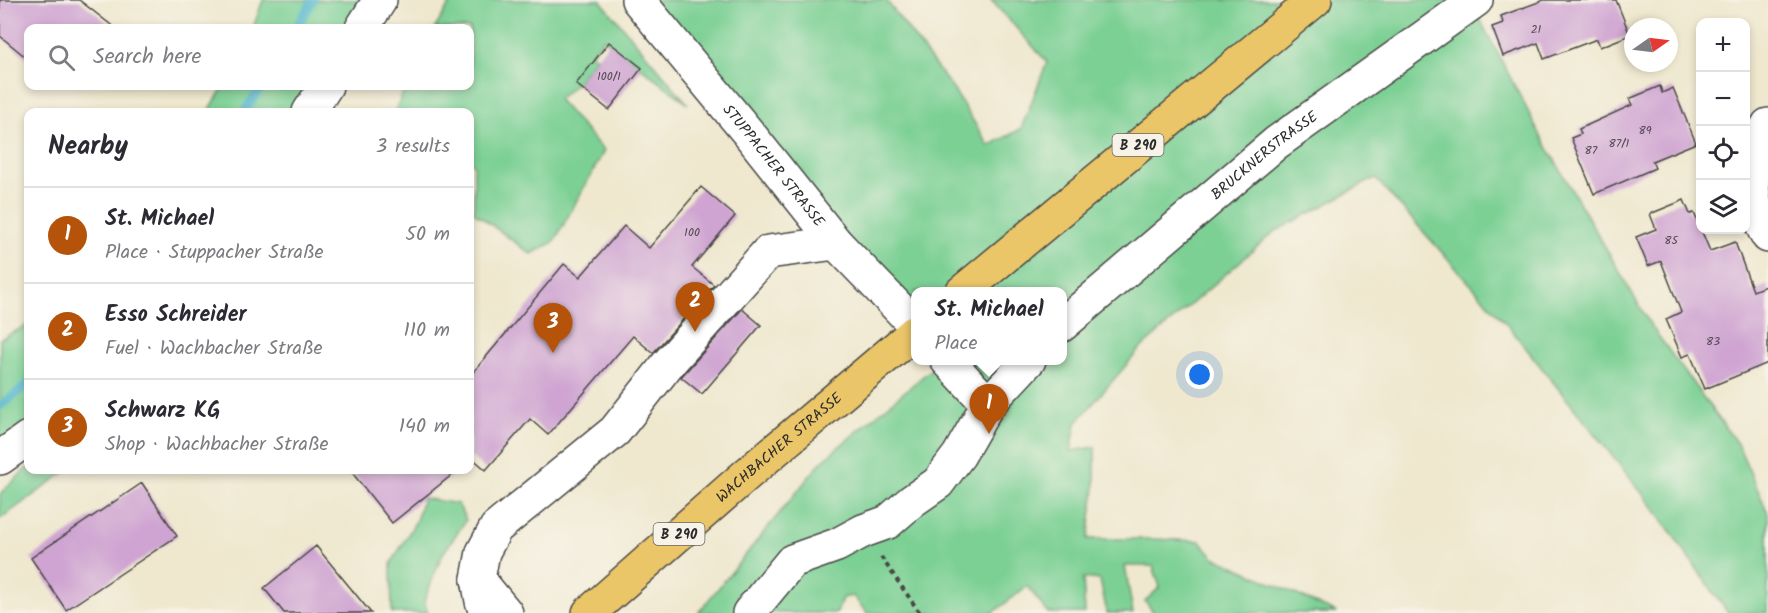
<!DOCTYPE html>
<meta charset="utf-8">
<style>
body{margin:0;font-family:Kalam,sans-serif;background:#f2f2f3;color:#2b2b33}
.controls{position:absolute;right:18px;top:18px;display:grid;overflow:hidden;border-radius:12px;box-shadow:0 3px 9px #0003}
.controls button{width:54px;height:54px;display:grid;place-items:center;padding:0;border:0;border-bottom:2px solid #e1e1e2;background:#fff;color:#2b2b33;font:30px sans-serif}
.compass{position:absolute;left:1624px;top:18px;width:54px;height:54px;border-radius:50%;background:#fff;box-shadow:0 3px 9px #0003;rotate:76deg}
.you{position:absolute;left:1200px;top:375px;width:21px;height:21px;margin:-15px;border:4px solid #fff;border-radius:50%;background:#1a73e8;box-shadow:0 0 0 9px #1a73e833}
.badge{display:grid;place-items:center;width:39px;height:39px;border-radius:50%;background:#b45309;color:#fff;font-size:20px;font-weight:700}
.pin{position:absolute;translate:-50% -50px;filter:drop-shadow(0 2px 3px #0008)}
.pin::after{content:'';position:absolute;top:32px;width:21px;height:18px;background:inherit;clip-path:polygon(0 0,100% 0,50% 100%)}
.popup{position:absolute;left:911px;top:287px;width:156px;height:78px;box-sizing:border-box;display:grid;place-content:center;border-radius:12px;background:#fff;filter:drop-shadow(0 2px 4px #0005);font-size:20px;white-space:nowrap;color:#7c7c81}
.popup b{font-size:22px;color:#2b2b33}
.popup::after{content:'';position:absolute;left:50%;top:100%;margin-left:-12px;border:12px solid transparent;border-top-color:#fff}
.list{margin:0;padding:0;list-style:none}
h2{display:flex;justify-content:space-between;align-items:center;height:78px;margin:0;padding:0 24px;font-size:26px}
h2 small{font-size:20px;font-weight:400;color:#7c7c81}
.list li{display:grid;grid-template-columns:39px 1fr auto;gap:18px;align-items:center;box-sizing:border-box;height:96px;padding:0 24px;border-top:2px solid #e1e1e2}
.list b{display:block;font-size:22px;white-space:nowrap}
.list p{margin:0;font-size:20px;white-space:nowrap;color:#7c7c81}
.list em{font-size:20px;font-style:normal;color:#7c7c81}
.icon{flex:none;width:33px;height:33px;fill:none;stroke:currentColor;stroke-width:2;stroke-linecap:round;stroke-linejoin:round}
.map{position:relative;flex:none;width:1768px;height:613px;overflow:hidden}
.search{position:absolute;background:#fff;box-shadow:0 3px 9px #0003;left:24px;top:24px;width:450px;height:66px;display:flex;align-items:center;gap:15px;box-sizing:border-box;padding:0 21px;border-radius:12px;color:#7c7c81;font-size:22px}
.panel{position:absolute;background:#fff;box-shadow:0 3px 9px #0003;left:24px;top:108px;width:450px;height:366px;border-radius:12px}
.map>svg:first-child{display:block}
</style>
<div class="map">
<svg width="1768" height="613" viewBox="0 0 1768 613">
<rect width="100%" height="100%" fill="#f7f3e8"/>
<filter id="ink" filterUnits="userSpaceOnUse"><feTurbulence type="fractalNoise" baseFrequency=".0167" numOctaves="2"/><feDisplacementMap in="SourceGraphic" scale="12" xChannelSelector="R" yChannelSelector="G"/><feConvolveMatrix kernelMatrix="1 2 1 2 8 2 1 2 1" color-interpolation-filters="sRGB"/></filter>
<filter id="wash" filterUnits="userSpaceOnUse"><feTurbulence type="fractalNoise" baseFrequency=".008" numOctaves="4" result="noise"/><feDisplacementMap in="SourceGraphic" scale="24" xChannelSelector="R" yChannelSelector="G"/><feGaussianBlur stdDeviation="1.35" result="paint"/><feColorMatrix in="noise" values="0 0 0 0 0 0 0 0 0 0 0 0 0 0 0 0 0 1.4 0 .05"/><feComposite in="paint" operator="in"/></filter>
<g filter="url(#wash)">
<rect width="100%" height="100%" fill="#efe8cf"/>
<path fill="#7bd094" stroke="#537e60" stroke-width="1.5" d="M 263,0 L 380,0 L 362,28 L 253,28 Z
M 452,0 L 600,0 L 688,104 L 604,39 L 591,54 L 596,58 L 576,84 L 558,99 L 604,151 L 554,242 L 531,254 L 474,212 L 474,165 L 470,162 L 470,112 L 395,112 L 406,86 L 470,86 L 470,28 L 435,28 Z
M 638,0 L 886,0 L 955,92 L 989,146 L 1021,129 L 1047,62 L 991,0 L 1476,0 L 1472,4 L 1543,140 L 1651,326 L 1738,445 L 1768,513 L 1768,613 L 1728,613 L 1654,508 L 1509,327 L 1375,178 L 1274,232 L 1141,348 L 1076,423 L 1071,451 L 1095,447 L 1095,488 L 1088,539 L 1154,539 L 1200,541 L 1214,557 L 1337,613 L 1154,613 L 1145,601 L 1160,587 L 1153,566 L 1125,566 L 1133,613 L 1107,613 L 1100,580 L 1083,578 L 1085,613 L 1048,613 L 1027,586 L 993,613 L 867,613 L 853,596 L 842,598 L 837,613 L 698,613 L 822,461 L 941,361 L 1062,360 L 1062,292 L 916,292 L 915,329 Z
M 224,86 L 326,86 L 309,112 L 208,112 Z
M 28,325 L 28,438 L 0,458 L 0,339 Z
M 28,467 L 28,470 L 68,470 L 0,519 L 0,494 Z
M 423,498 L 458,504 L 466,520 L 442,555 L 424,601 L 428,613 L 392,613 L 391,564 L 416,521 Z"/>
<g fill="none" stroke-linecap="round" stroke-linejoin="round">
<path stroke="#4db6cb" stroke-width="9" d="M 296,28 L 313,0
M 244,112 L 262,86
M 0,406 L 28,384"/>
</g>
<g id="blocks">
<path fill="#cfa4d2" d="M 0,0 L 79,0 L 115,28 L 28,28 L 28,59 L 0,36 Z
M 1544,0 L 1616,0 L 1630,35 L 1600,47 L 1597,39 L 1544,59 L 1538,43 L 1503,56 L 1492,27 L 1503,23 L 1501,16 Z
M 609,42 L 642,68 L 609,110 L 576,84 Z
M 1660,86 L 1662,93 L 1673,88 L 1696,143 L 1652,161 L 1655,168 L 1594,194 L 1571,138 L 1581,134 L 1579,129 L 1632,105 L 1629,99 Z
M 701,187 L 735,216 L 692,267 L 714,285 L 653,353 L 633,336 L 548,435 L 530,419 L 486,470 L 470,456 L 470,376 L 564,264 L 580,277 L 624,226 L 649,248 Z
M 1684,200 L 1690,214 L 1694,213 L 1710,251 L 1735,242 L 1753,291 L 1768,285 L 1768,363 L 1705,389 L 1690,354 L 1682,357 L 1666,319 L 1681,312 L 1661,261 L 1648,266 L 1636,237 L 1656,229 L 1650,214 Z
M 742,309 L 761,325 L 702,394 L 681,377 Z
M 350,470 L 458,470 L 392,523 Z
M 142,483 L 177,536 L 66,610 L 31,558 Z
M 316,546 L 371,613 L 284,613 L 264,588 Z"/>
</g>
</g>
<g filter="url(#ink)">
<use href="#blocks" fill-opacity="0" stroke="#484744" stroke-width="1.5"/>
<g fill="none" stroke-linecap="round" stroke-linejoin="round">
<defs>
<g id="minor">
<path id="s1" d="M 638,0 L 750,135 L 836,243 L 916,326"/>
<path d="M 362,28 L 380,0"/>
<path d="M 309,112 L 326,86"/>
<path d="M 1768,125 C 1747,158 1747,203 1768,236"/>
<path id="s2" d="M 1062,325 L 1276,143 L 1476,0"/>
<path d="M 947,360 L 988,404"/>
<path d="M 0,458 L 28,438"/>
<path d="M 478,579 L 483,552 L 496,528 L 615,431 L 667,365 L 768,252 L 836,243"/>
<path d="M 486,613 L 482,601 L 478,579 L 506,613"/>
<path d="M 749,613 L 792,561 L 837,545 L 863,531 L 888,522 L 912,501 L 938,483 L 959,455 L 988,404 L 1029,360"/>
</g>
<g id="major">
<path d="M 962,292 L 1315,0"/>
<path id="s3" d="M 589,613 L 746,475 L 916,331"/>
</g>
</defs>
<use href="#minor" stroke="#484744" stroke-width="36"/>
<use href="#major" stroke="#484744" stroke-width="36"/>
<path stroke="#484744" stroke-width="4" stroke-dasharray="4.5 4.5" stroke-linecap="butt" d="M 881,557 L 920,613"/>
<use href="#minor" stroke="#fff" stroke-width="33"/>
<use href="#major" stroke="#ebc669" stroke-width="33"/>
</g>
</g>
<g text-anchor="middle" stroke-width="5" stroke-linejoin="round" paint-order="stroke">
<g font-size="12" fill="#544955">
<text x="1536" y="33">21</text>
<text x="609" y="80">100/1</text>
<text x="1645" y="134">89</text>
<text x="1619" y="147">87/1</text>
<text x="1591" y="154">87</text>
<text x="692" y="236">100</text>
<text x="1671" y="244">85</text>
<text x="1713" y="345">83</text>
</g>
<g fill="#f7f3e8" stroke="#686764" stroke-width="1.5">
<rect x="1112.5" y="134" width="51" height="22" rx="4.5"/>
<rect x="653.5" y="523" width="51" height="22" rx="4.5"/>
</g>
<g font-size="14" font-weight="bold" fill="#2b2b2b">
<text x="1138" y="150">B 290</text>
<text x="679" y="539">B 290</text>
</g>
<g font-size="15" fill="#2b2b2b" stroke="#f7f3e8">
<text dy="5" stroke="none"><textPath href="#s2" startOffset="264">BRUCKNERSTRASSE</textPath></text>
<text dy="5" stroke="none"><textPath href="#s1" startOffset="214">STUPPACHER STRASSE</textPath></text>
<text dy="5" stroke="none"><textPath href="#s3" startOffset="252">WACHBACHER STRASSE</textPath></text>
</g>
</g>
</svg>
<div class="controls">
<button>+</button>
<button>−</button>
<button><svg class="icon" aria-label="locate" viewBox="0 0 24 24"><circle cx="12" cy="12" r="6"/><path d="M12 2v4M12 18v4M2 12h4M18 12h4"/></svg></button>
<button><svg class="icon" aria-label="layers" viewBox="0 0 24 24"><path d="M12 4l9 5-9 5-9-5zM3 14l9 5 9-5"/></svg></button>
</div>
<svg class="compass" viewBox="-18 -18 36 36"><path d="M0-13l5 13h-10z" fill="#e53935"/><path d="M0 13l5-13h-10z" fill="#7c7c81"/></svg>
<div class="you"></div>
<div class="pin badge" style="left:989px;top:434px">1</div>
<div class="popup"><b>St. Michael</b>Place</div>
<div class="pin badge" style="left:695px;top:332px">2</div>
<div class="pin badge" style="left:553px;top:353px">3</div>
<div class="search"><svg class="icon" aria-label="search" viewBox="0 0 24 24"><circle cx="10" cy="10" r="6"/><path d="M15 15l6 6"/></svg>Search here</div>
<section class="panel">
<h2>Nearby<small>3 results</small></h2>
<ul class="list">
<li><span class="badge">1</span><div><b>St. Michael</b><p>Place · Stuppacher Straße</p></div><em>50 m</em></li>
<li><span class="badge">2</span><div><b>Esso Schreider</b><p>Fuel · Wachbacher Straße</p></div><em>110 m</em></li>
<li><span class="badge">3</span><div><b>Schwarz KG</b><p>Shop · Wachbacher Straße</p></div><em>140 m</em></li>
</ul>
</section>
</div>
